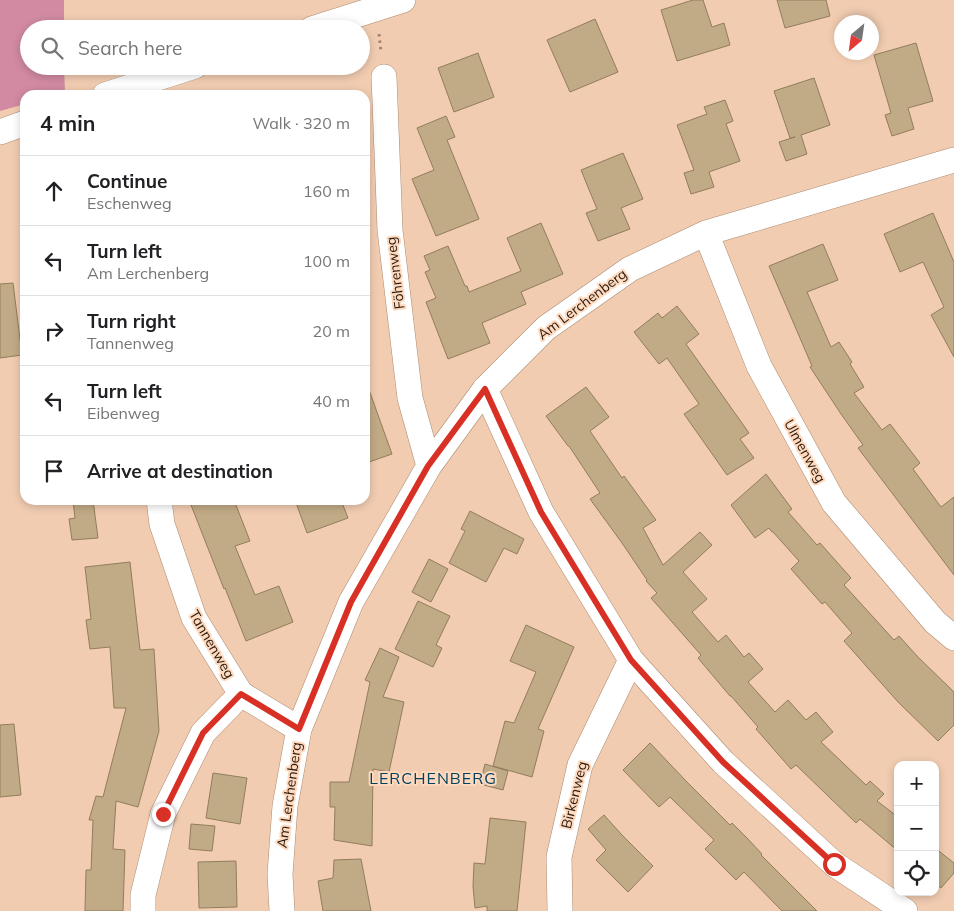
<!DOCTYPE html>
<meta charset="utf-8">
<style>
body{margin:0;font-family:Mulish,sans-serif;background:#f2f2f2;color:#202124}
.controls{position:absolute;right:15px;bottom:15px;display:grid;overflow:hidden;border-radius:10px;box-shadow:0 2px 8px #0003}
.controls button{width:45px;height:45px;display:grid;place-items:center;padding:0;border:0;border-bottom:1px solid #e0e0e0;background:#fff;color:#202124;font:25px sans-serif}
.compass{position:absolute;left:834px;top:15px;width:45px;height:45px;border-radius:50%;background:#fff;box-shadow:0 2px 8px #0003;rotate:209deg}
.stop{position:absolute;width:15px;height:15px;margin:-11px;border:4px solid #d93025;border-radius:50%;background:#fff}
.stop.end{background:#d93025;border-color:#fff;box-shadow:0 1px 5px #0008}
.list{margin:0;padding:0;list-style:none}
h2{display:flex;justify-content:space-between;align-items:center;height:65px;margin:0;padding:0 20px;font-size:21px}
h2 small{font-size:16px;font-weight:400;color:#757577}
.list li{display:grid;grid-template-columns:32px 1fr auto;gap:15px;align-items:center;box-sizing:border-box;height:70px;padding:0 20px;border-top:1px solid #e0e0e0}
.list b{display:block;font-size:19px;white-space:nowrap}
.list p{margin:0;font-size:16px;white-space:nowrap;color:#757577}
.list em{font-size:16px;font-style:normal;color:#757577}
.icon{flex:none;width:28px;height:28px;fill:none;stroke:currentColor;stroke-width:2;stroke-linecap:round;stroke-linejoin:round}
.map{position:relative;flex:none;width:954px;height:911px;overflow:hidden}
.search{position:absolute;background:#fff;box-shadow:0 2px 8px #0003;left:20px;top:20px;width:350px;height:55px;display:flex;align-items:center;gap:12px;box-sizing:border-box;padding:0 18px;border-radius:28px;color:#757577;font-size:19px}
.panel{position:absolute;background:#fff;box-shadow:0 2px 8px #0003;left:20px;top:90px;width:350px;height:415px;border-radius:15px}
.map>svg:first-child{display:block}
</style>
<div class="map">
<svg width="954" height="911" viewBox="0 0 954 911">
<rect width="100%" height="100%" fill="#f1ccb1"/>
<path fill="#d18aa1" d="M 0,0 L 64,0 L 64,29 L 29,29 L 29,66 L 64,66 L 65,93 L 57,95 L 25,95 L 25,104 L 0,111 Z"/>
<path fill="#c1aa86" stroke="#937d5b" d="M 693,0 L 703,0 L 712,27 L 724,23 L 730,45 L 677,61 L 661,10 Z
M 777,0 L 826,0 L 830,16 L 785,28 Z
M 595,19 L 618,72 L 570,92 L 547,40 Z
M 916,43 L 933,101 L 908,108 L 914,129 L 892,136 L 885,115 L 891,113 L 874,55 Z
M 478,53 L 494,97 L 454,112 L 438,68 Z
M 814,78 L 830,125 L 801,135 L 807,154 L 786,161 L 779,142 L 795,137 L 790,138 L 774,91 Z
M 725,100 L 733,121 L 726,124 L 740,161 L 709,172 L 714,187 L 691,194 L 684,173 L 694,170 L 677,125 L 707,114 L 704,107 Z
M 446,116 L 455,137 L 447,140 L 479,219 L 436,236 L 412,179 L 434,170 L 417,128 Z
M 623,153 L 643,199 L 621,208 L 630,229 L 598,241 L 586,213 L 597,209 L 581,170 Z
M 933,213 L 954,262 L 954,357 L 931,315 L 944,307 L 923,262 L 900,272 L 884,234 Z
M 541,223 L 563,274 L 521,292 L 526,304 L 482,323 L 490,343 L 448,359 L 426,302 L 436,298 L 425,272 L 430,270 L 424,256 L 448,246 L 465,286 L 467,286 L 469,292 L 521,271 L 507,238 Z
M 823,244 L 838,280 L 807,292 L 831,347 L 839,342 L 852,362 L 850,364 L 864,387 L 854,393 L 882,430 L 890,424 L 920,463 L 913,469 L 941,507 L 954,497 L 954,575 L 858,448 L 863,445 L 841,414 L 810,367 L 812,366 L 769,266 Z
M 13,283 L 22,355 L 0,358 L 0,284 Z
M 677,306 L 699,334 L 686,344 L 749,433 L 740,439 L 754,458 L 727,475 L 684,414 L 699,404 L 667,358 L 659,364 L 634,332 L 658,313 L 662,318 Z
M 365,387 L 368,387 L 392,454 L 369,462 L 365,450 Z
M 586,387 L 609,417 L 590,431 L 622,478 L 624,476 L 656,520 L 643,528 L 663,565 L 700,532 L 712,545 L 683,572 L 707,599 L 692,612 L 718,642 L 726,635 L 744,657 L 749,653 L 763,669 L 748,682 L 775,712 L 788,700 L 806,720 L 816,712 L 833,732 L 821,742 L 866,785 L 870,781 L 884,794 L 877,801 L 898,817 L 898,851 L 860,819 L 856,823 L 796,765 L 791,769 L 756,729 L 758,727 L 731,696 L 730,696 L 698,658 L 701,655 L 651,598 L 657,593 L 646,581 L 647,580 L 622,543 L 590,499 L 600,493 L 569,446 L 568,446 L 546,416 Z
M 766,474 L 792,509 L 788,512 L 817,545 L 820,543 L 851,578 L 844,585 L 894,640 L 899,636 L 918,657 L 954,692 L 954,725 L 938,741 L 898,702 L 844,641 L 852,633 L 825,602 L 822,604 L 791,569 L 799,561 L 773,532 L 772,532 L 769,528 L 755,538 L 731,505 Z
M 73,500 L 93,500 L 98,538 L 72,540 L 69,519 L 75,518 Z
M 205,500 L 234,500 L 250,541 L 235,546 L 255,595 L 279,586 L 293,622 L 246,641 L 225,588 L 224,589 L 191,505 Z
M 295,500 L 341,500 L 348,518 L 307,533 Z
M 470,511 L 524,539 L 517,554 L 504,548 L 486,582 L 449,563 L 465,531 L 461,529 Z
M 429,559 L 448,569 L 431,602 L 412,592 Z
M 130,562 L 140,650 L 154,649 L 159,731 L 138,807 L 116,801 L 113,849 L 125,850 L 123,911 L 85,911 L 86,870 L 91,870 L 93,820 L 89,820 L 96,796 L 103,797 L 126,708 L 114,708 L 110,647 L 90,649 L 86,620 L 91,619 L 85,567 Z
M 418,601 L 450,616 L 436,645 L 442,648 L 433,667 L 395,649 Z
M 526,625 L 574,647 L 538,729 L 544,731 L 532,777 L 493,766 L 505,721 L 514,723 L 536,672 L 510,661 Z
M 380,648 L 399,657 L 383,697 L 404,702 L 389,772 L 373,769 L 372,846 L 334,840 L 335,807 L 330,807 L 330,782 L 349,782 L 370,682 L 365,680 Z
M 14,724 L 21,795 L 0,797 L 0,725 Z
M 650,743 L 686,781 L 730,825 L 732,823 L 747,838 L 762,854 L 761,855 L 817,911 L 782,911 L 744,872 L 736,880 L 705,849 L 714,840 L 670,797 L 659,807 L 623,770 Z
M 485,764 L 508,771 L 503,790 L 480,784 Z
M 213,773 L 247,778 L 240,824 L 206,818 Z
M 604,815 L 622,835 L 653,866 L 628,892 L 596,860 L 606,850 L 588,829 Z
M 490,818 L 526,822 L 517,911 L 487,911 L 487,906 L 475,908 L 473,886 L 474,863 L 485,864 Z
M 191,824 L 215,826 L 212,851 L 189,849 Z
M 935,848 L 954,863 L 954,873 L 941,888 L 935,883 Z
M 361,859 L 371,911 L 323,911 L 318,881 L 333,878 L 334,860 Z
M 236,861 L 237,907 L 199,908 L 198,862 Z"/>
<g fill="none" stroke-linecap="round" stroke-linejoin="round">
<defs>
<path id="minor" d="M 312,29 L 403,0
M 384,77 L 390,230 L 410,398 L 429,466
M 105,95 L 195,66
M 0,132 L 25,123
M 706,233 L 759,366 L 834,503 L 935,622 L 954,638
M 485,389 L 541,512 L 631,660 L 723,762 L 834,864 L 905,911
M 159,500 L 162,524 L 194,618 L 241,694 L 299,729
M 143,911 L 143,895 L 163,814 L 203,733 L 241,694
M 282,911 L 280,874 L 285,806 L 299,729 L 351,602 L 429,466 L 485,389 L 546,328 L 630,269 L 706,233 L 954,160
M 560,911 L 559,857 L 580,765 L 631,660"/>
</defs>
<use href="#minor" stroke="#ac8a70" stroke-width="26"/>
<path stroke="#a28672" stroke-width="3" stroke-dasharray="2.5 4" stroke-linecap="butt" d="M 379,34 L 381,52
M 70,95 L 81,91"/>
<use href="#minor" stroke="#fff" stroke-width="25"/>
</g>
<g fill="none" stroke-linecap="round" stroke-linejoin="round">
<path stroke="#d93025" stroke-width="6" d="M 163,814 L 203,733 L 241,694 L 299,729 L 351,602 L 428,466 L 485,389 L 541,512 L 631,660 L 723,762 L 834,864"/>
</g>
<g text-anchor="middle" stroke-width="4" stroke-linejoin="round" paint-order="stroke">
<g font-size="14" fill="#26190f" stroke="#ffd9bd">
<text transform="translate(395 273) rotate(-97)" y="5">Föhrenweg</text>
<text transform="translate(582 304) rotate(-37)" y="5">Am Lerchenberg</text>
<text transform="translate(805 451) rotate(61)" y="5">Ulmenweg</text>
<text transform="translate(212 644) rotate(60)" y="5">Tannenweg</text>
<text transform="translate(289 795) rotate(-82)" y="5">Am Lerchenberg</text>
<text transform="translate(574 795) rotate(-76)" y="5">Birkenweg</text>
</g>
<g font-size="16" letter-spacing="1" fill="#004161" stroke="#ffd9bd">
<text x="433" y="784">LERCHENBERG</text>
</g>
</g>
</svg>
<div class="controls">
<button>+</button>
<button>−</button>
<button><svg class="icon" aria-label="locate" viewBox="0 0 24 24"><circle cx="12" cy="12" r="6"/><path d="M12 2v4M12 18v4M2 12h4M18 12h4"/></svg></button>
</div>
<svg class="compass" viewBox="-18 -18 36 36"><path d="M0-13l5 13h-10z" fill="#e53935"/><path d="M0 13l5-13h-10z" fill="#757577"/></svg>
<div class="stop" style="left:834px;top:864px"></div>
<div class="stop end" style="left:163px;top:814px"></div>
<div class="search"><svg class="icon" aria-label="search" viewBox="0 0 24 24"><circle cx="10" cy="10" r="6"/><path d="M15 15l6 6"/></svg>Search here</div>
<section class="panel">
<h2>4 min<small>Walk · 320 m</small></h2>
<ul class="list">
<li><svg class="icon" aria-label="ahead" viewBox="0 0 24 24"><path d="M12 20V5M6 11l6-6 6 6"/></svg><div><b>Continue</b><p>Eschenweg</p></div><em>160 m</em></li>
<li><svg class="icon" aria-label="left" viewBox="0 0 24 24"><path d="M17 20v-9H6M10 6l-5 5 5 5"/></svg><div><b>Turn left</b><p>Am Lerchenberg</p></div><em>100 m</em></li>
<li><svg class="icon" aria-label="right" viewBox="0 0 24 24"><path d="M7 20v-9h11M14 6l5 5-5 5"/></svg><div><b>Turn right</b><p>Tannenweg</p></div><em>20 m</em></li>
<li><svg class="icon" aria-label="left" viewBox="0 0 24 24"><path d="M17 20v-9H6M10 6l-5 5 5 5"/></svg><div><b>Turn left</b><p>Eibenweg</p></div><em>40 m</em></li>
<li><svg class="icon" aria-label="arrive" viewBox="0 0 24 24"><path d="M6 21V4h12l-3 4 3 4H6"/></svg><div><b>Arrive at destination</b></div></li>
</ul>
</section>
</div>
